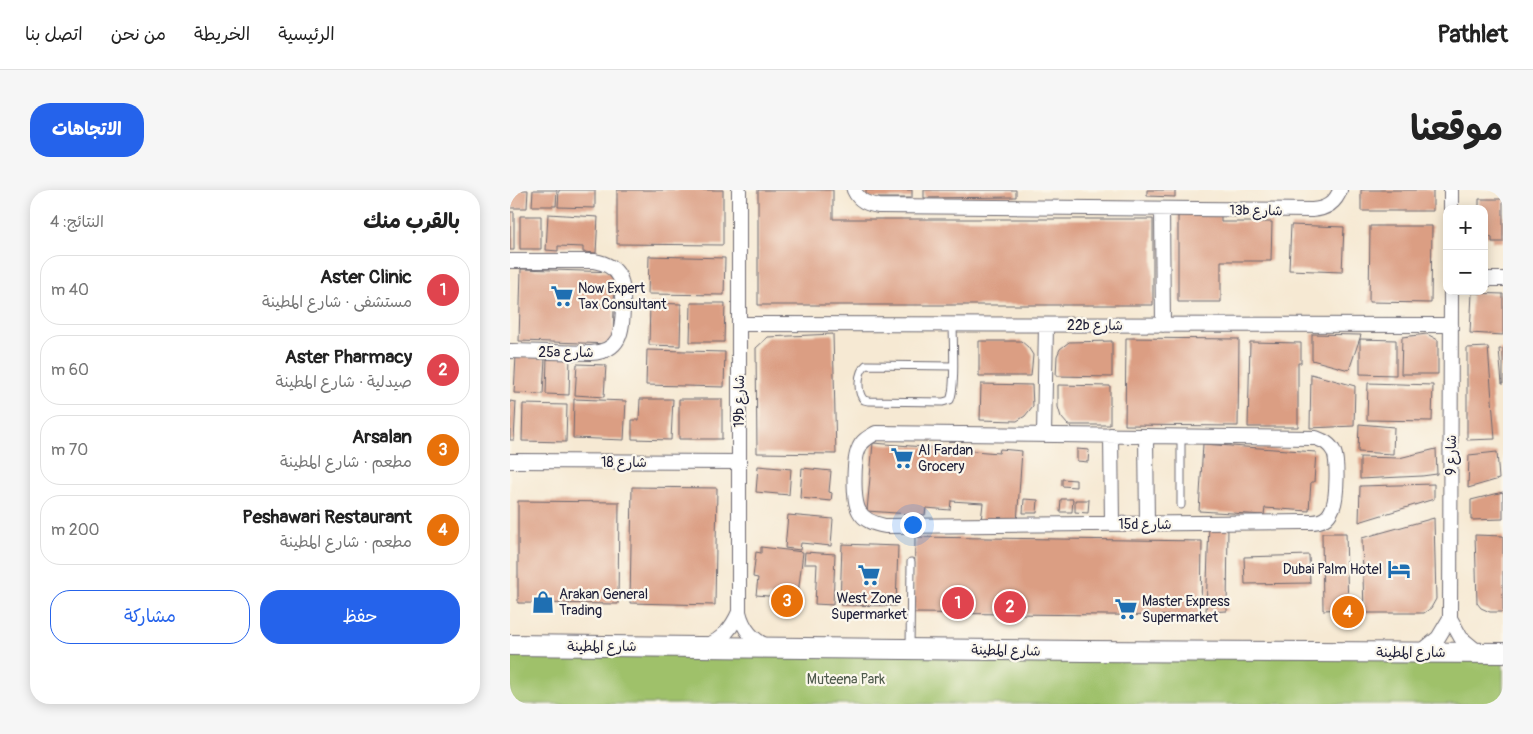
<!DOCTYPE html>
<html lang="ar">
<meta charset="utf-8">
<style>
body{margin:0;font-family:Pangolin,"Playpen Sans Arabic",sans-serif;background:#f6f6f6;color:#222;direction:rtl}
.controls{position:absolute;right:15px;top:15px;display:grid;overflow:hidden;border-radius:10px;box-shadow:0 2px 12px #0003}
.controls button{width:45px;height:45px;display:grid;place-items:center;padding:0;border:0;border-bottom:1px solid #e0e0e0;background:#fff;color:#222;font:25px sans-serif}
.you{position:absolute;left:402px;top:334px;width:18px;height:18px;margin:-12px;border:4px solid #fff;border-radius:50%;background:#1a73e8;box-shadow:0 0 0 8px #1a73e833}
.badge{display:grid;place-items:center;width:32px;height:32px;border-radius:50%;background:#2563eb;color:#fff;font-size:16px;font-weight:700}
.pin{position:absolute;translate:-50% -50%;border:2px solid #fff;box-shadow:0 1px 5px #0006}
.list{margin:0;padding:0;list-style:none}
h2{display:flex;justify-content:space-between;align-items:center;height:65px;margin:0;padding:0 20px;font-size:21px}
h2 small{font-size:16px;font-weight:400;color:#767676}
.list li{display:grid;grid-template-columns:32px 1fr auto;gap:15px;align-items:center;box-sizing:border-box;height:70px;margin:0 10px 10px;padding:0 10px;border:1px solid #e0e0e0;border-radius:20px}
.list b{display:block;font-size:19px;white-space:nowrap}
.list p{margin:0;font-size:16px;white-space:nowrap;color:#767676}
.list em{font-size:16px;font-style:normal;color:#767676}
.actions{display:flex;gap:10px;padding:15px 20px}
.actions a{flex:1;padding:11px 0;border:1px solid #2563eb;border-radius:20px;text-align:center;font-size:18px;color:#2563eb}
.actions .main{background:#2563eb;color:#fff}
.map{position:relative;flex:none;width:993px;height:514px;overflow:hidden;direction:ltr;border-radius:20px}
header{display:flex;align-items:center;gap:30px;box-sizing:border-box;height:70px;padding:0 25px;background:#fff;border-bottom:1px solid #e0e0e0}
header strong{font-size:24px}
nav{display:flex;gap:28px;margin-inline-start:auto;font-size:18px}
.intro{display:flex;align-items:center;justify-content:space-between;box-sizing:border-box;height:120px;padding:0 30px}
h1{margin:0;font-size:35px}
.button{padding:12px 22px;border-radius:20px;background:#2563eb;color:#fff;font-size:18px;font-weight:700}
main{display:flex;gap:30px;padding:0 30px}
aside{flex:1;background:#fff;border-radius:20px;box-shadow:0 2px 12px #0003}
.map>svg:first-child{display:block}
</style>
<header>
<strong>Pathlet</strong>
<nav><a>الرئيسية</a><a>الخريطة</a><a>من نحن</a><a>اتصل بنا</a></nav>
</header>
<div class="intro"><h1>موقعنا</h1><a class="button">الاتجاهات</a></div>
<main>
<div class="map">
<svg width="993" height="514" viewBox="0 0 993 514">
<rect width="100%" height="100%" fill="#fbf7ec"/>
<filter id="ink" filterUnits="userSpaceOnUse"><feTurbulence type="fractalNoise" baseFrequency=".02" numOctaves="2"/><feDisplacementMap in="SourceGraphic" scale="10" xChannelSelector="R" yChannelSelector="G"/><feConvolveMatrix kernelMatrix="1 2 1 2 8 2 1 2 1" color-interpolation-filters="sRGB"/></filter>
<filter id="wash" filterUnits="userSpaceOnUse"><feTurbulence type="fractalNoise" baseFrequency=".0096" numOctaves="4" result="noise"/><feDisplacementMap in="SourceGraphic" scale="20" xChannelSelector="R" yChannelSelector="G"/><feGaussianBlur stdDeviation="1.12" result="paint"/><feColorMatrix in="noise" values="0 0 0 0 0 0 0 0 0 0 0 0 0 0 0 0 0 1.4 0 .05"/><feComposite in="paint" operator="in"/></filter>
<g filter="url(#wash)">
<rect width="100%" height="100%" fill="#f6e9d3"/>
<path fill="#9fc16b" stroke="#607253" d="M 0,463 L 993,465 L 993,514 L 0,514 Z"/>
<g id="blocks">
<path fill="#db9e83" d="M 0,0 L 18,0 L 17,18 L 0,18 Z
M 23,0 L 47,0 L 46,16 L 22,16 Z
M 49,0 L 85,0 L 85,18 L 48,17 Z
M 107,0 L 213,0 L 213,55 L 107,54 Z
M 248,0 L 323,0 L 323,29 L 643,29 L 643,115 L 248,115 Z
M 356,0 L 402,0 L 402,8 L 356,8 Z
M 414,0 L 506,0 L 506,7 L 414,8 Z
M 637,0 L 665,0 L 665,7 L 637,6 Z
M 851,0 L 923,0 L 923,21 L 851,21 Z
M 969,9 L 993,9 L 993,52 L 982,52 L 982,47 L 974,46 L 974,19 L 969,19 Z
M 0,22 L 4,22 L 4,60 L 0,60 Z
M 38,24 L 88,27 L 86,63 L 73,62 L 73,57 L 48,56 L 48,61 L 36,60 Z
M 668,24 L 711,25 L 711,32 L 762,32 L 761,71 L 711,71 L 711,112 L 668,112 Z
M 10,26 L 31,26 L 31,59 L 10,59 Z
M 781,35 L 834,37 L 832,82 L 779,80 Z
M 860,36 L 922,36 L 921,113 L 859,112 Z
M 139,66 L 215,68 L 214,105 L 138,104 Z
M 11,79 L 105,82 L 103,154 L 9,151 Z
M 962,103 L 993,104 L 993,145 L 960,143 Z
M 140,113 L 171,114 L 170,156 L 139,155 Z
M 181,113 L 215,113 L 214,152 L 180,152 Z
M 323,144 L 326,264 L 247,263 L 246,158 L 258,147 Z
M 802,144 L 851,145 L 839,180 L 802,170 Z
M 917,144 L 928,150 L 928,184 L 891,184 L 892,147 Z
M 616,148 L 729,149 L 728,236 L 615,235 Z
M 850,149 L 886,150 L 886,185 L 850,184 Z
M 469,151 L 511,151 L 518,157 L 523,165 L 521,186 L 469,186 Z
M 602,151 L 602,187 L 546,186 L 547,166 L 550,159 L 559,152 Z
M 740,152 L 791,153 L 791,173 L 788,173 L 788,237 L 738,237 Z
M 978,157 L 985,249 L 957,250 L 957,158 Z
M 989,159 L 993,159 L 993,194 L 992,194 Z
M 137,160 L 215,162 L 214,197 L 136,195 Z
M 6,166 L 35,168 L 33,204 L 4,203 Z
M 37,166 L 60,166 L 59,205 L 36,204 Z
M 67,174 L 96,175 L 94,207 L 65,205 Z
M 801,184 L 845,196 L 844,236 L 800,238 Z
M 858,193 L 923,195 L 922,231 L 857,230 Z
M 471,194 L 522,195 L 523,216 L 515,226 L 507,231 L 470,230 Z
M 548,195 L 600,196 L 600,235 L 558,235 L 551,227 L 548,217 Z
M 64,209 L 116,211 L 114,250 L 63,248 Z
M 130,209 L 163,209 L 161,250 L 122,249 L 122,230 L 129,230 Z
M 169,209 L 212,209 L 212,249 L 169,249 Z
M 0,211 L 6,212 L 4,250 L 0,250 Z
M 13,214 L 57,215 L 56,252 L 12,251 Z
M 849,234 L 884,237 L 883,264 L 848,262 Z
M 363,253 L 489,263 L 490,259 L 512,261 L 507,333 L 471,331 L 473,313 L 441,311 L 440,320 L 416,318 L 415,325 L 357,321 Z
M 693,254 L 806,262 L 804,292 L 801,292 L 799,321 L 755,318 L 754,325 L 689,321 Z
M 567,259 L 579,260 L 578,272 L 567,271 Z
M 926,259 L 927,284 L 912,286 L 850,289 L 850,267 L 889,268 Z
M 987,262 L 989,289 L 958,298 L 959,265 Z
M 248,276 L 281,279 L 279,305 L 246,302 Z
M 292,278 L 321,281 L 319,302 L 322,303 L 321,311 L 290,308 Z
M 552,289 L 566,290 L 566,297 L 552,296 Z
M 924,294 L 924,309 L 849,332 L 850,296 Z
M 122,297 L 207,298 L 205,415 L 120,413 Z
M 993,302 L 993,329 L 961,330 L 961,310 Z
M 514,309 L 528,310 L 527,323 L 513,323 Z
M 551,309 L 563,309 L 562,322 L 550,322 Z
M 565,310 L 579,310 L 578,323 L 565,322 Z
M 8,311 L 109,312 L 108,414 L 8,413 Z
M 278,325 L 323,329 L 321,356 L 291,353 L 290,360 L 275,358 Z
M 924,328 L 926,409 L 921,418 L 914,423 L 854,423 L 852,348 Z
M 699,333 L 718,334 L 717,421 L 696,422 Z
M 812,343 L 836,343 L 838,419 L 813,420 Z
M 965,345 L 993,346 L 993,422 L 980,422 L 971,418 L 967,413 Z
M 405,347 L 692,351 L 691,426 L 404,423 Z
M 332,354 L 388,356 L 386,416 L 330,415 Z
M 251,357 L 293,362 L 287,413 L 268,411 L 269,407 L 246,405 L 248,388 L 243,387 L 246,362 L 251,363 Z
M 295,362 L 325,364 L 323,415 L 305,414 L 307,374 L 294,374 Z
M 799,365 L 800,393 L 735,394 L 734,367 Z"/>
</g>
</g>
<g filter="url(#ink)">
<use href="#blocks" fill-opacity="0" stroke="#6c6870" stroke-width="1"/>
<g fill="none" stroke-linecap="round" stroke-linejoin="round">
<defs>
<path id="lane" d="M 443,176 L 356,175 C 347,182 347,203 354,210 L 358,211 L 433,212 L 440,210 C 446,199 443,149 443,134
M 671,246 L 671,315
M 400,458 L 401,372"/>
<path id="street" d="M 229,0 L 229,422 C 233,438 241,450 258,456
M 344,0 C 349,11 357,14 369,16 L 802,20 C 815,19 825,14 830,0
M 652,19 L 653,135
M 941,19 L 941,0
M 0,71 L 84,71 C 112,76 114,92 113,118 C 112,142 111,161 81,163 L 0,161
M 974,89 L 993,89
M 941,101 L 940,428 L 951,448 L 969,463
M 229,134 L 941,135
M 366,243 L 806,248 C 814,251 820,254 824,262 C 828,272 827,307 823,317 C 821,322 818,327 814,329 C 808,333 800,332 794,332 L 375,336 C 365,334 354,331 349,321 C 343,310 343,270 349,258 C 352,250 359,247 366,243 Z
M 534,245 L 536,135
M 601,245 L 602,334
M 636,246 L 637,334
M 0,271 L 229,272
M 196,456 C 213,449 222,438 229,422
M 911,462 L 928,448 L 940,428"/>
<path id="secondary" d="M 0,455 L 575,461 L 993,463"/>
</defs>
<use href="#lane" stroke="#6c6870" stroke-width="9"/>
<use href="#street" stroke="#6c6870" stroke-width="16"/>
<use href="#secondary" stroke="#6c6870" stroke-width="22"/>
<use href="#lane" stroke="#fff" stroke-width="7"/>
<use href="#street" stroke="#fff" stroke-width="14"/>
<use href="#secondary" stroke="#fff" stroke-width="20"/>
</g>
</g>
<defs>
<symbol id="supermarket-bare" viewBox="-9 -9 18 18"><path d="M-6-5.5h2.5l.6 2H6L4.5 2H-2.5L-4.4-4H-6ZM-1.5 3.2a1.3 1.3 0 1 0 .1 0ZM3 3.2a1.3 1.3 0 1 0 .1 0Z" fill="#1f6fb2" stroke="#fbf7ec" stroke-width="2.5" paint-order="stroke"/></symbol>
<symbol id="hotel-bare" viewBox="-9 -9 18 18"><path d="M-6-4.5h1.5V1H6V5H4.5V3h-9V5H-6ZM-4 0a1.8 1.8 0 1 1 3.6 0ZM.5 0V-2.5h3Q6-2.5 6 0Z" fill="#1f6fb2" stroke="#fbf7ec" stroke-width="2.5" paint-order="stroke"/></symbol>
<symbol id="shop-bare" viewBox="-9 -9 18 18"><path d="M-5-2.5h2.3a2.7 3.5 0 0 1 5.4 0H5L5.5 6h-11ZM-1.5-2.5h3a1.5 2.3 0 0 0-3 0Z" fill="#1f6fb2" stroke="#fbf7ec" stroke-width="2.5" paint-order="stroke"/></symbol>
</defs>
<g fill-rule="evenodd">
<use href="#supermarket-bare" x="36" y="90" width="32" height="32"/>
<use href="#supermarket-bare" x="376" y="252" width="32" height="32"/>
<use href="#hotel-bare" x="873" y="363" width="32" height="32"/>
<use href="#supermarket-bare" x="343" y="369" width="32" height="32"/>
<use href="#shop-bare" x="17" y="396" width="32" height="32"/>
<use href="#supermarket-bare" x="600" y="403" width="32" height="32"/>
</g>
<g text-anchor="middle" stroke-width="4.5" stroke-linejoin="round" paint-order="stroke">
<g font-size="14" fill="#22223b" stroke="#fbf7ec">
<text transform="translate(746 20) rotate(1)" y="5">13b شارع</text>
<text x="585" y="140">22b شارع</text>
<text x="56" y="167">25a شارع</text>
<text transform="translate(229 211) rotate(-90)" y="5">19b شارع</text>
<text transform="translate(941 265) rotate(-90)" y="5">شارع 9</text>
<text x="114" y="277">شارع 18</text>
<text x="635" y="339">15d شارع</text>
<text x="92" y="461">شارع المطينة</text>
<text transform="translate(496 460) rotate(1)" y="5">شارع المطينة</text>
<text x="901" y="467">شارع المطينة</text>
</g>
<g font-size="14" fill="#22223b" stroke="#fbf7ec" text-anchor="start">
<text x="68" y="103">Now Expert<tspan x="68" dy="16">Tax Consultant</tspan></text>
<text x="408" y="265">Al Fardan<tspan x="408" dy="16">Grocery</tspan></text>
<text x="872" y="384" text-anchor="end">Dubai Palm Hotel</text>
<text x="49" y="409">Arakan General<tspan x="49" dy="16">Trading</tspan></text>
<text x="359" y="413" text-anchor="middle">West Zone<tspan x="359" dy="16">Supermarket</tspan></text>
<text x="632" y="416">Master Express<tspan x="632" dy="16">Supermarket</tspan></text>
</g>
<g font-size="14" fill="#4e5a4c" stroke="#fbf7ec">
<text x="336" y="494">Muteena Park</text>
</g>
</g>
</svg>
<div class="controls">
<button>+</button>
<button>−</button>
</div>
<div class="you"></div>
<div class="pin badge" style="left:448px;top:413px;background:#e0444e">1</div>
<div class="pin badge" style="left:500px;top:417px;background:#e0444e">2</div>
<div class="pin badge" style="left:277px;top:411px;background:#e8710a">3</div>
<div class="pin badge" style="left:838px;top:422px;background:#e8710a">4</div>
</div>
<aside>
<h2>بالقرب منك<small>النتائج: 4</small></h2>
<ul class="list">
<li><span class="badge" style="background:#e0444e">1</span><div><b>Aster Clinic</b><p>مستشفى · شارع المطينة</p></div><em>40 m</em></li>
<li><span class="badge" style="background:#e0444e">2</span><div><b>Aster Pharmacy</b><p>صيدلية · شارع المطينة</p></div><em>60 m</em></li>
<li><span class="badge" style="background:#e8710a">3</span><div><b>Arsalan</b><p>مطعم · شارع المطينة</p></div><em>70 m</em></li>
<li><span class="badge" style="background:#e8710a">4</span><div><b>Peshawari Restaurant</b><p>مطعم · شارع المطينة</p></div><em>200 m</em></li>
</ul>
<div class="actions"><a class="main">حفظ</a><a>مشاركة</a></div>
</aside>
</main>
